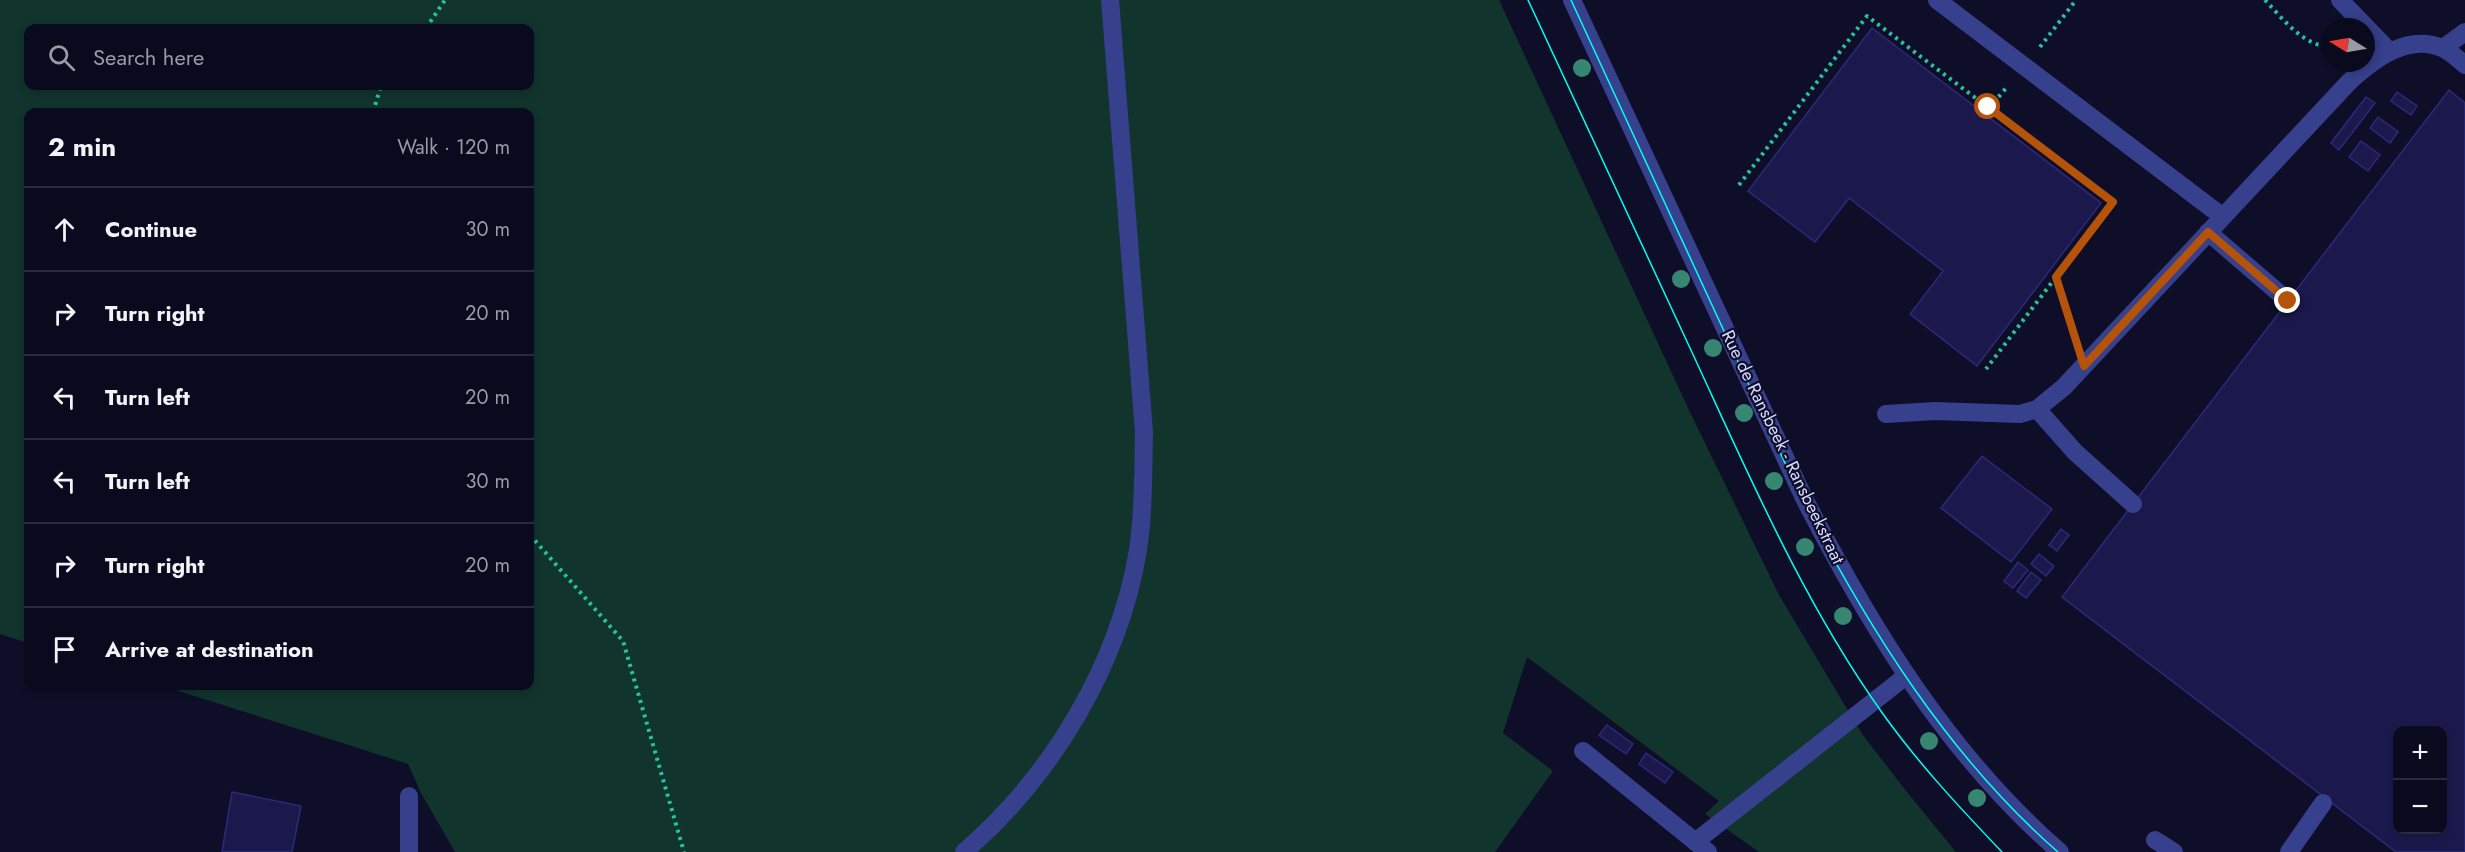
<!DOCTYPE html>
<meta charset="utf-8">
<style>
body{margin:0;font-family:Jost,sans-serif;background:#18182c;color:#f1f3f6}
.controls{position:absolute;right:18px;bottom:18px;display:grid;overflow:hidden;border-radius:12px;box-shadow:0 3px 9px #0003}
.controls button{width:54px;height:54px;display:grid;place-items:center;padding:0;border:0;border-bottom:2px solid #2a2b3d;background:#0a0a1f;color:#f1f3f6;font:30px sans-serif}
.compass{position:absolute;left:2321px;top:18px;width:54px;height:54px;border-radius:50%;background:#0a0a1f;box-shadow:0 3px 9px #0003;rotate:281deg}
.stop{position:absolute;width:18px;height:18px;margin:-14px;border:4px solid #b45309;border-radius:50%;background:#fff}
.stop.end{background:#b45309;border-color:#fff;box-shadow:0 2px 6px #0008}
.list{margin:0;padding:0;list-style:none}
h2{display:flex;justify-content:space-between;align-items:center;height:78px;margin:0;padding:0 24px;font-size:26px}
h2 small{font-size:20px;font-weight:400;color:#999aa4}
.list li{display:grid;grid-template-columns:39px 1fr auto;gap:18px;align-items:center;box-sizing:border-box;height:84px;padding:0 24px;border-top:2px solid #2a2b3d}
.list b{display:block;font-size:22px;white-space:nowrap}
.list em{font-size:20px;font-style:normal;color:#999aa4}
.icon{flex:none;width:33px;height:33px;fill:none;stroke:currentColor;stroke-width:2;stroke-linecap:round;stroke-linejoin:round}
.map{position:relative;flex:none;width:2465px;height:852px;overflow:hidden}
.search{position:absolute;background:#0a0a1f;box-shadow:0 3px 9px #0003;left:24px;top:24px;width:510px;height:66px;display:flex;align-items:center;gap:15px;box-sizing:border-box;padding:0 21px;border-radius:12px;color:#999aa4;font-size:22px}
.panel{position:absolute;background:#0a0a1f;box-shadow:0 3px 9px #0003;left:24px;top:108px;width:510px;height:582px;border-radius:12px}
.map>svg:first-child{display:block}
</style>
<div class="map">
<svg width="2465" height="852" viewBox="0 0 2465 852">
<rect width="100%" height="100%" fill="#0e0e29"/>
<path fill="#11342d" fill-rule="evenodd" d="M 0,0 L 1499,0 L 1688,408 L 1779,595 L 1862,734 L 1907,792 L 1956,852 L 1759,852 L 1705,814 L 1719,801 L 1527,657 L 1503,733 L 1553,771 L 1495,852 L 455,852 L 421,793 L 408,764 L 163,686 L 530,686 L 530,112 L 28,112 L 28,643 L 0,634 ZM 28,28 L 530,28 L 530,86 L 28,86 Z"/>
<path fill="#1b194c" stroke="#2c297a" stroke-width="1.5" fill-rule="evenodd" d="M 1872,28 L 2101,203 L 1977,366 L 1910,314 L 1943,271 L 1849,198 L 1815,242 L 1748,191 Z
M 2449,90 L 2465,103 L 2465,852 L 2396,852 L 2062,597 ZM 2398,730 L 2442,730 L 2442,830 L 2398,830 Z
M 2397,92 L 2417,106 L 2411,115 L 2391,101 Z
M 2366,97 L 2375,103 L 2339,150 L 2331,143 Z
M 2378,117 L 2398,132 L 2390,143 L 2370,128 Z
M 2361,141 L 2380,155 L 2368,171 L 2349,157 Z
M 1982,456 L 2052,509 L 2011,562 L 1941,508 Z
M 2061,529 L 2069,535 L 2057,551 L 2049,545 Z
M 2039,554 L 2054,566 L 2046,576 L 2031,564 Z
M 2018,562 L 2028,570 L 2013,588 L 2004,581 Z
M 2031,572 L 2041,580 L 2026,598 L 2017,591 Z
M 1607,725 L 1633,744 L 1626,754 L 1599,735 Z
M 1646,753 L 1673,772 L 1665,783 L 1639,764 Z
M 232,792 L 301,806 L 292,852 L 222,852 Z"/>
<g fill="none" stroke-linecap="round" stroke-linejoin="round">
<path stroke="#26c3a0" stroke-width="4" stroke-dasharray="3 4.5" stroke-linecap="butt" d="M 2265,0 C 2283,19 2302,45 2330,47
M 426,28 L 445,0
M 2040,47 L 2076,0
M 373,112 L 381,86
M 1984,114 L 2007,87
M 1739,185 L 1867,16 L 2113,202 L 1986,369
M 2056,277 L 2075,337
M 530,535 L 623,641 L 684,852"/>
<path stroke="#36408c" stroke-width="18" d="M 1572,0 L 1804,498 C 1870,627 1949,756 2060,852
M 1937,0 L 2223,217
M 2340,0 L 2366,27
M 2366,27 L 2390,52
M 2443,48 L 2465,32
M 2208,232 L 2288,301
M 2037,409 L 2075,452 L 2133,504
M 1886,414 L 1935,411 L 2020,414 L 2037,409 L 2064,387 L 2349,82 C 2373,60 2407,33 2442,48 C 2450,51 2458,59 2465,65
M 1583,751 L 1708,852
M 409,796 L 409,852
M 2155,840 L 2174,852
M 1695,842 L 1906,676
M 964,852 C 1052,776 1119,665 1138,550 C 1144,511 1143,471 1144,432 L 1110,0
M 2289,852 L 2323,803"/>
<path stroke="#02fff0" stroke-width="1.5" d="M 1528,0 C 1582,116 1636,232 1690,348 C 1748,473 1803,602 1883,714 C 1918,763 1960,808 2002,852
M 1571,0 L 1803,502 C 1869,629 1949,757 2058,852"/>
</g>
<g fill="#378672">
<circle cx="1582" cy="68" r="9"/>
<circle cx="1681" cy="279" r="9"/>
<circle cx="1713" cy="348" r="9"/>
<circle cx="1744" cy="413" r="9"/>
<circle cx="1774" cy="481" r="9"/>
<circle cx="1805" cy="547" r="9"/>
<circle cx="1843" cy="616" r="9"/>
<circle cx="1929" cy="741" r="9"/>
<circle cx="1977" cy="798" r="9"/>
</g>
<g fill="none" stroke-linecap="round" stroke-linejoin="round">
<path stroke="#b45309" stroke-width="8" d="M 1988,107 L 2113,202 L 2056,277 L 2084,366 L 2208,232 L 2288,301"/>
</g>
<g text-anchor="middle" stroke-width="4.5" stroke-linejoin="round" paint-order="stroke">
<g font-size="18" fill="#d6d8ff" stroke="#0e0e29">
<text transform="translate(1783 447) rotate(64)" y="6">Rue de Ransbeek - Ransbeekstraat</text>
</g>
</g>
</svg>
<div class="controls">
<button>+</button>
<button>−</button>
</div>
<svg class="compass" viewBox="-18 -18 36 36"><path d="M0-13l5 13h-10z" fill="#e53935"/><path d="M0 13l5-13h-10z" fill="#999aa4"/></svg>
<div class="stop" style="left:1988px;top:107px"></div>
<div class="stop end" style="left:2288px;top:301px"></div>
<div class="search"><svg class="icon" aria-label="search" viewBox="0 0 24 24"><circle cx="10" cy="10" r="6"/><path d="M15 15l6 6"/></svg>Search here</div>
<section class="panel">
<h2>2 min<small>Walk · 120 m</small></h2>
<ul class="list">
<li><svg class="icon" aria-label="ahead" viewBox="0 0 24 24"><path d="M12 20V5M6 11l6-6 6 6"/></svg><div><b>Continue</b></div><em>30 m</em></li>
<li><svg class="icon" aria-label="right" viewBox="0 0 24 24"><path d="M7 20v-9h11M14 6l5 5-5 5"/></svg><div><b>Turn right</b></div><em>20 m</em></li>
<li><svg class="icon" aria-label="left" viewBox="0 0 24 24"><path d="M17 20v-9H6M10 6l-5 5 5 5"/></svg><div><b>Turn left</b></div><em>20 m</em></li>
<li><svg class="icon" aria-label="left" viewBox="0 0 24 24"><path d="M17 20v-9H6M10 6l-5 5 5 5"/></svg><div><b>Turn left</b></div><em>30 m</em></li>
<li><svg class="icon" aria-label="right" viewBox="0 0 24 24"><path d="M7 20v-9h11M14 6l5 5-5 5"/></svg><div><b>Turn right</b></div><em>20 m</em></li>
<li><svg class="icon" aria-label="arrive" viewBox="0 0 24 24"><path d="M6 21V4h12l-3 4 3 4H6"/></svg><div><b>Arrive at destination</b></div></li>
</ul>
</section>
</div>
